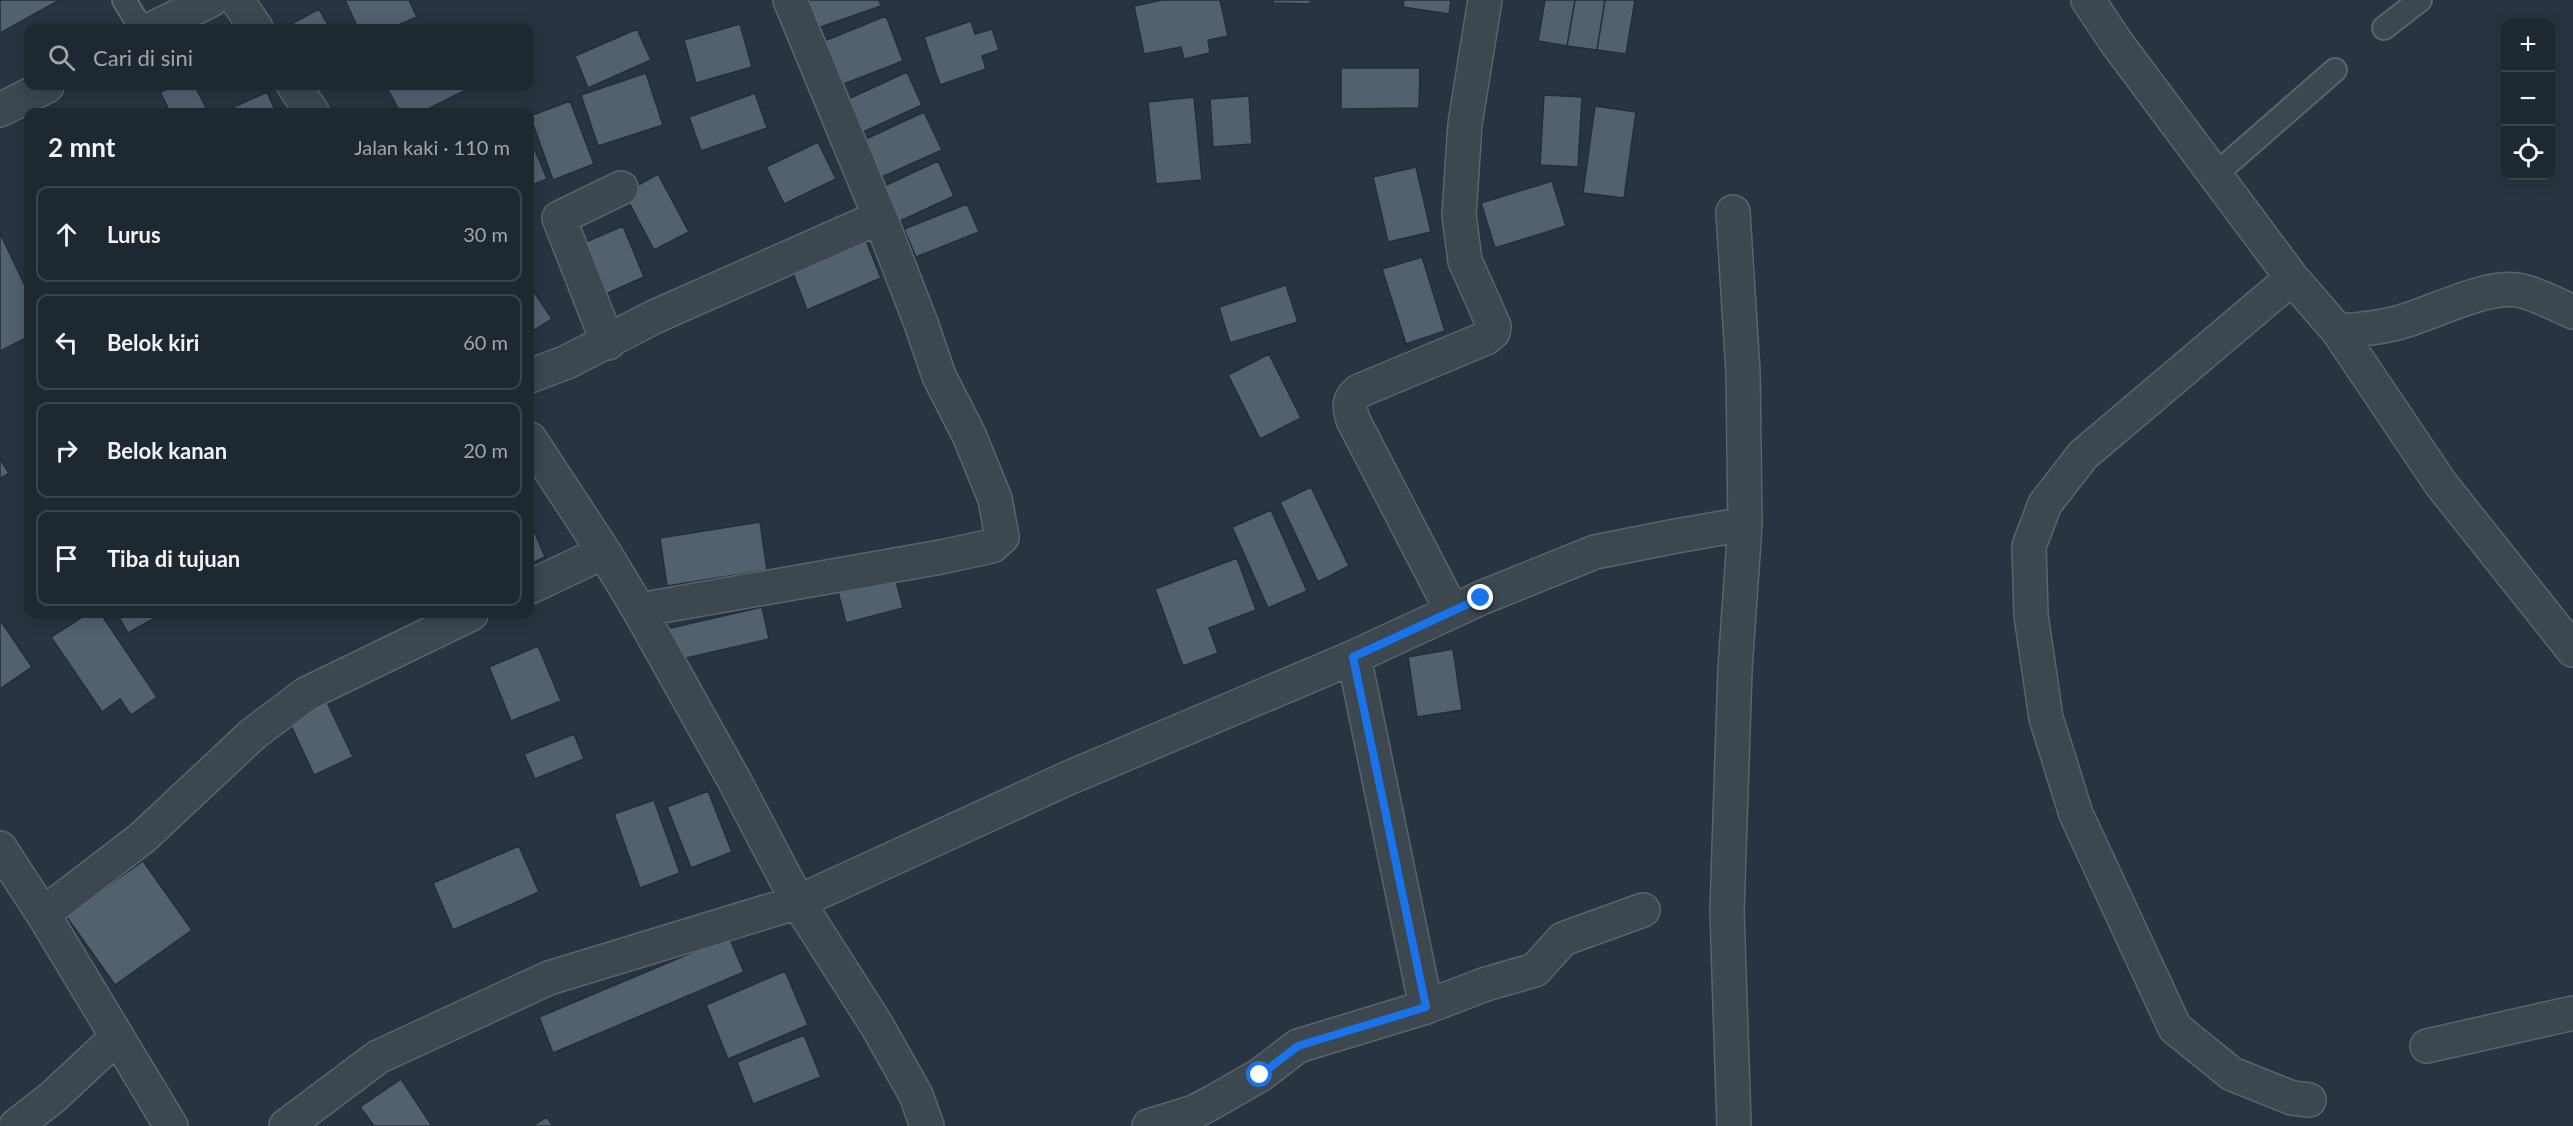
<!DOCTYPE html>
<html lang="id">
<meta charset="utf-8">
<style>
body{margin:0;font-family:Lato,sans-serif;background:#263038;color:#f1f3f6}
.controls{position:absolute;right:18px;top:18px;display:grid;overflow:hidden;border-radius:12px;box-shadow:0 3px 15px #0003}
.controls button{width:54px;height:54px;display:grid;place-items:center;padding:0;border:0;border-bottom:2px solid #3c444c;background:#1e2830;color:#f1f3f6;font:30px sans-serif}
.stop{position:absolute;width:18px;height:18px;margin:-14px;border:4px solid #1a73e8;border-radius:50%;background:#fff}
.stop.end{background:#1a73e8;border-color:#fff;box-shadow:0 2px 6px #0008}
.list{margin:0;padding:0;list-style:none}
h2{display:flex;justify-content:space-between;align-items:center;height:78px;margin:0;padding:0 24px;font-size:26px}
h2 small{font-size:20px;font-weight:400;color:#a1a6ab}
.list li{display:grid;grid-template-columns:39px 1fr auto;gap:18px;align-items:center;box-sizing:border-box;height:96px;margin:0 12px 12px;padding:0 12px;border:2px solid #3c444c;border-radius:12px}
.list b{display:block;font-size:22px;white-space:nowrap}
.list em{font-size:20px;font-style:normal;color:#a1a6ab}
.icon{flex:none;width:33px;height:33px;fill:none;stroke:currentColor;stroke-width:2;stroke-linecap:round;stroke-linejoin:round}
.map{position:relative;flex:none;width:2573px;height:1126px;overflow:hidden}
.search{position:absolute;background:#1e2830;box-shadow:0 3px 15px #0003;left:24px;top:24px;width:510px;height:66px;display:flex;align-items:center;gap:15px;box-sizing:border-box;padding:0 21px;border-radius:12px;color:#a1a6ab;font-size:22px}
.panel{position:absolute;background:#1e2830;box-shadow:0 3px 15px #0003;left:24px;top:108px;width:510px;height:510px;border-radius:12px}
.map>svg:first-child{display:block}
</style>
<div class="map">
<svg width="2573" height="1126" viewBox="0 0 2573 1126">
<rect width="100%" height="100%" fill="#283540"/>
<path fill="#53606d" stroke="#232e37" stroke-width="1.5" d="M 0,0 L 57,0 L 58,1 L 0,33 Z
M 345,0 L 409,0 L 417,17 L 391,28 L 358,28 Z
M 802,0 L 879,0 L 881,6 L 812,30 Z
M 1162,0 L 1220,0 L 1228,36 L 1208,40 L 1210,53 L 1184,59 L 1181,47 L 1144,54 L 1134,6 Z
M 1273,0 L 1310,0 L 1310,4 L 1273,3 Z
M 1404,0 L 1451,0 L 1449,14 L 1403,7 Z
M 1545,0 L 1575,0 L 1567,46 L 1538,41 Z
M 1575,0 L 1605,0 L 1597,50 L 1567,46 Z
M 1605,0 L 1635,0 L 1626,54 L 1597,50 Z
M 319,9 L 330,28 L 284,28 Z
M 886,16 L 903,61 L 841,85 L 824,41 Z
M 971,21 L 975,34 L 992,29 L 999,50 L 982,56 L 986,69 L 940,85 L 924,37 Z
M 740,24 L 752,67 L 696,83 L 684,40 Z
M 637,29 L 651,60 L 588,88 L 575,56 Z
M 1341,68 L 1420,68 L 1419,108 L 1341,109 Z
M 907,72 L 922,105 L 863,132 L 848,99 Z
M 646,73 L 663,125 L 598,146 L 581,95 Z
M 174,86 L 195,86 L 208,112 L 170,112 L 160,92 Z
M 386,86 L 474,86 L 422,112 L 400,112 Z
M 267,92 L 276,112 L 223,112 Z
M 755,93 L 767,128 L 701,151 L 689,117 Z
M 1544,95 L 1582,97 L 1578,167 L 1540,165 Z
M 1249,96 L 1252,144 L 1213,147 L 1210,99 Z
M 1194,97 L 1202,180 L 1156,184 L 1148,102 Z
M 570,101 L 594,164 L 553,180 L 530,116 Z
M 1595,106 L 1636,112 L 1624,198 L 1583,193 Z
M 924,112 L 942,150 L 873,181 L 855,144 Z
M 530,138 L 547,179 L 530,186 Z
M 818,142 L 836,179 L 784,204 L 766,167 Z
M 938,161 L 954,196 L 898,222 L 882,187 Z
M 1416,167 L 1431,232 L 1388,242 L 1373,177 Z
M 658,174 L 689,232 L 654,250 L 624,193 Z
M 1552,181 L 1566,226 L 1495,248 L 1481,203 Z
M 967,204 L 979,232 L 916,257 L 904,229 Z
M 623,226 L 644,277 L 601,296 L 579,245 Z
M 0,233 L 28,292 L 28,337 L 0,351 Z
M 865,238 L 881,278 L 807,310 L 791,268 Z
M 1422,257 L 1445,331 L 1406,344 L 1382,269 Z
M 1286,285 L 1298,322 L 1230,343 L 1219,307 Z
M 530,286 L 552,319 L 530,333 Z
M 1269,354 L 1301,418 L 1260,439 L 1228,375 Z
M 0,459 L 9,473 L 0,479 Z
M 1311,487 L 1349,566 L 1318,582 L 1280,502 Z
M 1271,510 L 1307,591 L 1268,608 L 1232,527 Z
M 530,521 L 545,557 L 530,564 Z
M 760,522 L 767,570 L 667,586 L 660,538 Z
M 1237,558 L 1256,610 L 1209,628 L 1218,653 L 1183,666 L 1155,589 Z
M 894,573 L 903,608 L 846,623 L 837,588 Z
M 762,607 L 769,639 L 673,661 L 666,629 Z
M 87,614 L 101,614 L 157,697 L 131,715 L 120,699 L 102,712 L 51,637 Z
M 117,614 L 162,614 L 128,633 Z
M 0,620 L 32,667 L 0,689 Z
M 538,646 L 561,701 L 511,721 L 489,667 Z
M 1453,649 L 1462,710 L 1417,717 L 1408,657 Z
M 325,698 L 353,757 L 314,775 L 287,717 Z
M 574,734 L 584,759 L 535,779 L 524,754 Z
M 708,791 L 732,852 L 691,868 L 667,807 Z
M 654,800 L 680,873 L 640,888 L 614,814 Z
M 519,846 L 539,892 L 453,930 L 433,883 Z
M 143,861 L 192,930 L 115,985 L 66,916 Z
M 729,937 L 744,972 L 553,1053 L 539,1017 Z
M 785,971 L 808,1025 L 728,1059 L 706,1005 Z
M 804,1035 L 821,1077 L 753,1104 L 737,1062 Z
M 401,1079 L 432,1126 L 374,1126 L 360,1107 Z
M 547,1117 L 553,1126 L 532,1126 Z"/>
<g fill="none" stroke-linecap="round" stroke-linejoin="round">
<defs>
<path id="lane" d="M 124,0 L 141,28
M 2384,28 L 2420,0
M 2216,174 L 2335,70"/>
<path id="street" d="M 237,0 L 256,28
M 2088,0 L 2116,42 L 2292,278 L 2338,331 C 2358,330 2377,328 2397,323 C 2430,315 2489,282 2522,291 C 2539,295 2557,305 2573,312
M 154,28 L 211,0
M 294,86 L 312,112
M 0,110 L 47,86
M 1733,212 L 1743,372 L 1745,524
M 2292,278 L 2083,455 L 2045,504 L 2029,546 L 2031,615 L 2046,718 L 2076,814 L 2175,1028 L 2232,1074 L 2292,1098 L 2309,1100
M 2338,331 L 2441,484 L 2573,650
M 608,343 L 559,218 L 621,188
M 530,376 L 567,362 L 654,317 L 880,217
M 530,439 L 604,552 L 639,610 L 733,778 L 798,902 L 876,1024 L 916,1095 L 927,1126
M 530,587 L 604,552
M 639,610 L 941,557 L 992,546 L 1002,537 L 995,499 L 969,435 L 939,376 L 922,326 L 880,217 L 790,0
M 1452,611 L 1353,420 C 1349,406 1348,400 1359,391 L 1486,338 L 1493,332 L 1494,326 L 1465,261 L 1459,215 L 1465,124 L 1485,0
M 1354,657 L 1426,1007
M 0,848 L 43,914 L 171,1126
M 43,914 L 142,838 L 253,734 L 306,694 L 471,614
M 2427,1046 L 2573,1013
M 16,1126 L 54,1096 L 117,1037
M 286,1126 L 378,1057 L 549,978 L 798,902 L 1066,779 L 1354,657 L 1481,598 L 1595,552 L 1676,536 L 1745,524 L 1735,669 L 1727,911 L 1734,1126
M 1149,1126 L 1194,1112 L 1213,1102 L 1260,1075 L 1298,1046 L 1426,1007 L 1486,984 L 1535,970 L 1563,939 L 1643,910"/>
</defs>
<use href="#lane" stroke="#5a646d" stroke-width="26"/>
<use href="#street" stroke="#5a646d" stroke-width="36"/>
<use href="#lane" stroke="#3c4750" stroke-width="22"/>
<use href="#street" stroke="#3c4750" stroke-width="33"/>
</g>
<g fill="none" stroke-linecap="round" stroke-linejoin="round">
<path stroke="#1a73e8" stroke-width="8" d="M 1260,1075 L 1298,1046 L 1426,1007 L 1353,657 L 1481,598"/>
</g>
</svg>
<div class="controls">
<button>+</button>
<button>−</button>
<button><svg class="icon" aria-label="locate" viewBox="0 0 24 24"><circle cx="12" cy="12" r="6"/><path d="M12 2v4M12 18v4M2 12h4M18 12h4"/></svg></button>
</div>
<div class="stop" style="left:1260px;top:1075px"></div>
<div class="stop end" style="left:1481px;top:598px"></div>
<div class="search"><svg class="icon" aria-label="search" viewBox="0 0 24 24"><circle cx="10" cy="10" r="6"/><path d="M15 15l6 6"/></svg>Cari di sini</div>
<section class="panel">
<h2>2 mnt<small>Jalan kaki · 110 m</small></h2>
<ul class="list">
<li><svg class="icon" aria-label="ahead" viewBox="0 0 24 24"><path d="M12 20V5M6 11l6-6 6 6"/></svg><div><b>Lurus</b></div><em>30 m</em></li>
<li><svg class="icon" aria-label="left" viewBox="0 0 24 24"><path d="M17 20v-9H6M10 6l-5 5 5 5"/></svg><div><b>Belok kiri</b></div><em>60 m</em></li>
<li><svg class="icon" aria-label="right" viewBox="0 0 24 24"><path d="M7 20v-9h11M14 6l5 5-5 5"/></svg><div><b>Belok kanan</b></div><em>20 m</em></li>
<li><svg class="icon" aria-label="arrive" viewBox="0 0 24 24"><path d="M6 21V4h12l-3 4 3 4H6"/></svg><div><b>Tiba di tujuan</b></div></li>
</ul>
</section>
</div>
